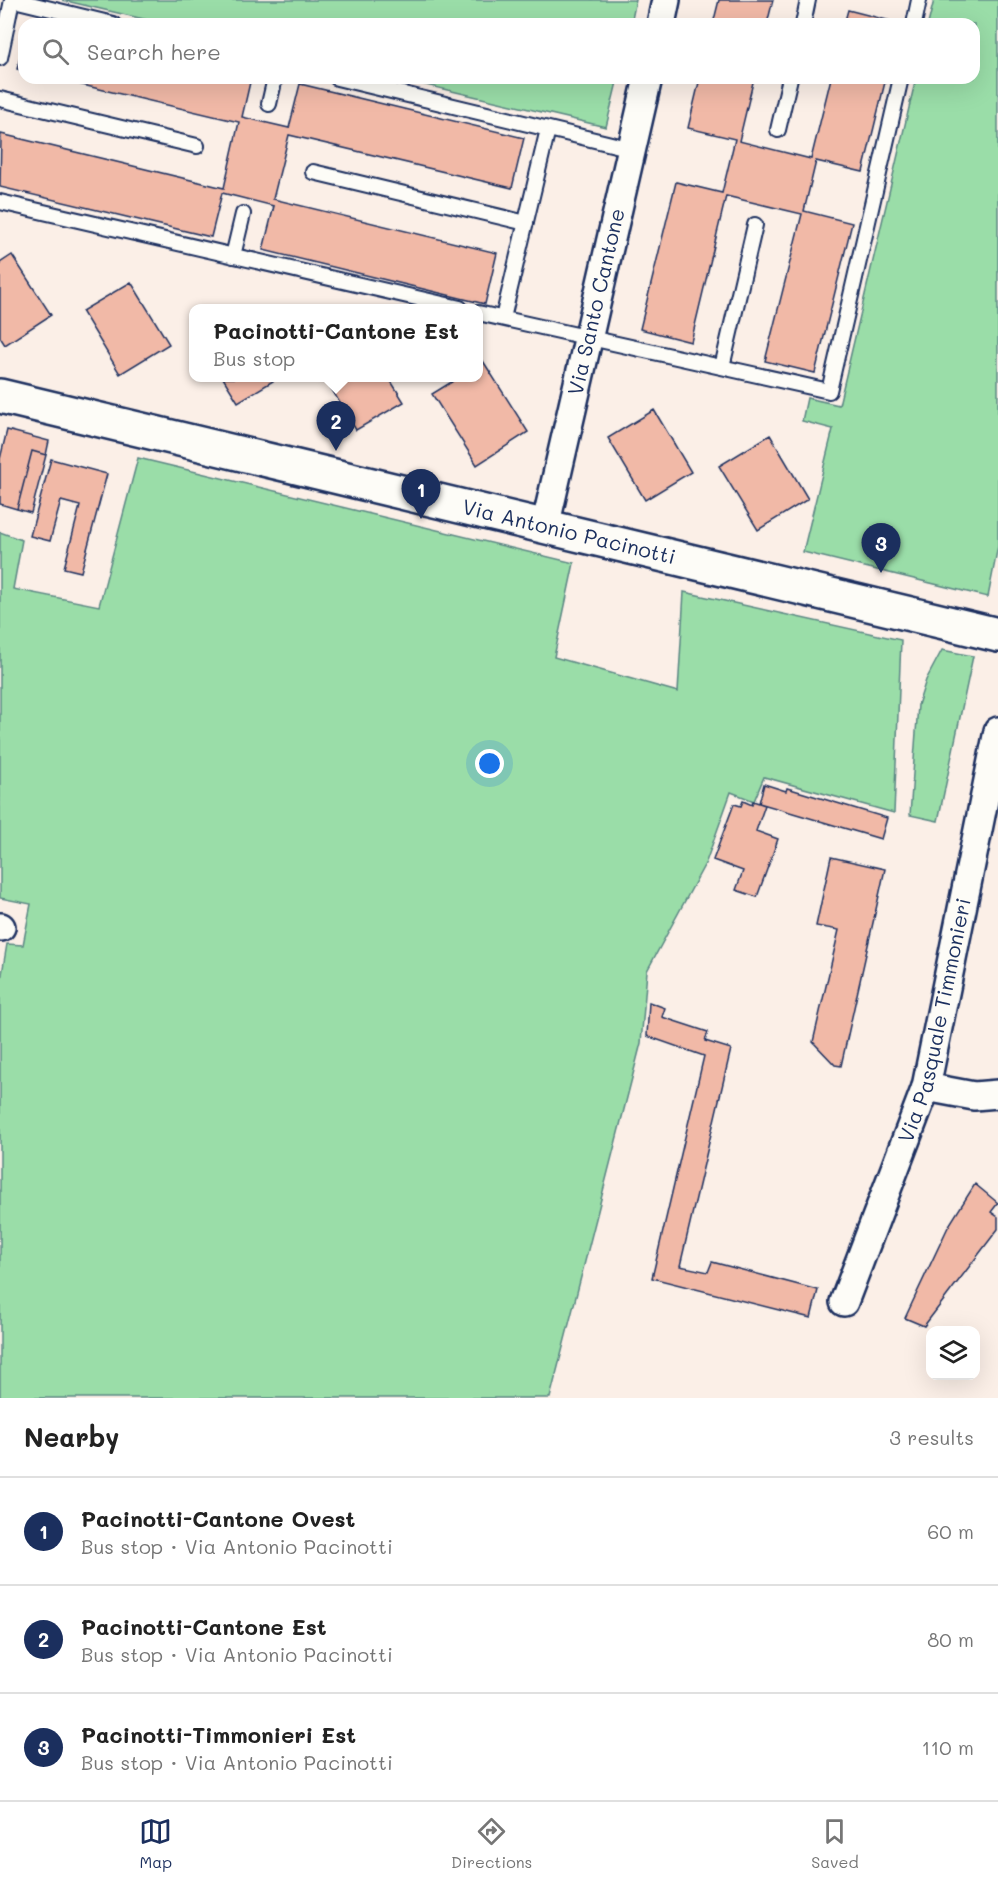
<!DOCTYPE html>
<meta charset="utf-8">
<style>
body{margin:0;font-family:Mali,sans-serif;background:#f2f2f2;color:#222}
.controls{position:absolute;right:18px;bottom:18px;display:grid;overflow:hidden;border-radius:12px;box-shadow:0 6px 24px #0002}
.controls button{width:54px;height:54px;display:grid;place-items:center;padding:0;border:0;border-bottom:2px solid #e0e0e0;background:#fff;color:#222;font:30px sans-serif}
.you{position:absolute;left:490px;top:764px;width:21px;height:21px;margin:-15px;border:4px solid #fff;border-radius:50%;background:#1a73e8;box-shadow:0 0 0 9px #1a73e833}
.badge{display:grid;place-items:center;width:39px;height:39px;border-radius:50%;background:#1b2f5e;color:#fff;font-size:20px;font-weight:700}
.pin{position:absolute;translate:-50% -50px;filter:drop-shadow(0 2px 3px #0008)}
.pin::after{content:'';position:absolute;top:32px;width:21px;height:18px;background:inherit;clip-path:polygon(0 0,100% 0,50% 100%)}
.popup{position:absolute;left:189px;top:304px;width:294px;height:78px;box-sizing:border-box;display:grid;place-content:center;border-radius:12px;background:#fff;filter:drop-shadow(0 2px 4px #0005);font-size:20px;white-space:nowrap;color:#767676}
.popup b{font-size:22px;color:#222}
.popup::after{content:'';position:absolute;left:50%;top:100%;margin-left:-12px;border:12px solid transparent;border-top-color:#fff}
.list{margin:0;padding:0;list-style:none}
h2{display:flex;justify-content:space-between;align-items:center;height:78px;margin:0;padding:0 24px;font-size:26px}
h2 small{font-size:20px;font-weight:400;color:#767676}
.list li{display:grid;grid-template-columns:39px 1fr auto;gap:18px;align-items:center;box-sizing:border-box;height:108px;padding:0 24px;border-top:2px solid #e0e0e0}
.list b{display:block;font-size:22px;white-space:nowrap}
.list p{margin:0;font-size:20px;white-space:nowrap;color:#767676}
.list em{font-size:20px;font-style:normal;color:#767676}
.icon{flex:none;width:33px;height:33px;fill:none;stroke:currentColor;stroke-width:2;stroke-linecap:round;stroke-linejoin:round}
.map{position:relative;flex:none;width:998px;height:1398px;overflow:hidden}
.search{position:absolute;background:#fff;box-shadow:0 6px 24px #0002;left:18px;right:18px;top:18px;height:66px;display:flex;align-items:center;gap:15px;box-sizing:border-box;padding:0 21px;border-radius:18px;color:#767676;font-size:22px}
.sheet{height:402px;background:#fff}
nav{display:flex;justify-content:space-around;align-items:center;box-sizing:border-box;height:84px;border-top:2px solid #e0e0e0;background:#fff;font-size:16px;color:#767676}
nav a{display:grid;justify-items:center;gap:3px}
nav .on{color:#1b2f5e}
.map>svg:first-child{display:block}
</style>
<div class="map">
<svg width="998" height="1398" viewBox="0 0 998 1398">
<rect width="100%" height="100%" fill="#fbefe7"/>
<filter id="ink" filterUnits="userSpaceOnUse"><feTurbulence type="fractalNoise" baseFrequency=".0167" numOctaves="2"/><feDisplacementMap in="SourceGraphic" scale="12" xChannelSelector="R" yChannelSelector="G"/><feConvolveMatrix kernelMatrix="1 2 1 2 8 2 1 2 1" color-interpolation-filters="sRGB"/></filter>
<g filter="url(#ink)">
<path fill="#9adda8" stroke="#5a8683" stroke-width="1.5" d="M 62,0 L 636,0 L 631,24 L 165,24 Z
M 934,0 L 998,0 L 998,546 L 988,597 L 803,552 L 833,429 L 802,421 L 807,398 L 839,405 L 916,78 L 974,78 L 974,24 L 928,24 Z
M 396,78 L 618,78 L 606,127 Z
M 138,458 L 574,563 L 554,657 L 678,692 L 684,592 L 901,640 L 894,813 L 764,777 L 754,801 L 731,792 L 706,862 L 647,971 L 641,1043 L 550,1398 L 0,1398 L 0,986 L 7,944 L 23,945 L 31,904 L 0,898 L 0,532 L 22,540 L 13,589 L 99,606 Z
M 942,650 L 973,656 L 938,821 L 910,815 L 918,705 L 926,680 Z"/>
<path fill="#f1b9a7" stroke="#1b2f5e" stroke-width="1.5" d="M 719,0 L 773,0 L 767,24 L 713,24 Z
M 848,10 L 899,23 L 899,24 L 844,24 Z
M 29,20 L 47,24 L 28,24 Z
M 24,42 L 24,71 L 17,69 Z
M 53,78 L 251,78 L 242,117 L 289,128 L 300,84 L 524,138 L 512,188 L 289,135 L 273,199 L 497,253 L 485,304 L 263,250 L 274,206 L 222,193 L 211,237 L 0,187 L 1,134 L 224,188 L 239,122 Z
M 700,78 L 754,78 L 739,141 L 811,159 L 831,78 L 886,78 L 863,172 L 816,161 L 804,211 L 852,223 L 815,373 L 765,361 L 802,214 L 726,196 L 691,342 L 640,329 L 676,182 L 722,193 L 735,139 L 688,128 Z
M 12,255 L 51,315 L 5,345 L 0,337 L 0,263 Z
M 131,282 L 169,344 L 120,374 L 82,311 Z
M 483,361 L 528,432 L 477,465 L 432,394 L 458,378 L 478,378 L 478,364 Z
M 223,378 L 278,378 L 238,402 Z
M 325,378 L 389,378 L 404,402 L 356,430 Z
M 654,410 L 691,472 L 645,500 L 608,438 Z
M 7,430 L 49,441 L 46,455 L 32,451 L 17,509 L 0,504 L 0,459 Z
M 770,435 L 808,499 L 758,530 L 719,466 Z
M 32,451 L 46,455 L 31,513 L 17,509 Z
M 51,459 L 107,474 L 81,572 L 64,568 L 80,506 L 61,501 L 50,541 L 30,536 Z
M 764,784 L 786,791 L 787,788 L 887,818 L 881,839 L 759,803 Z
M 743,801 L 752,805 L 753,801 L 765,805 L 756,831 L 778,839 L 757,897 L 736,890 L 743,871 L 713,860 L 734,804 L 741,806 Z
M 831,857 L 885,869 L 841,1066 L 835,1065 L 813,1042 L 839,930 L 816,926 Z
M 649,1002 L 665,1008 L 662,1017 L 708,1032 L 705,1041 L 731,1049 L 680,1266 L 708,1272 L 712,1262 L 818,1290 L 811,1318 L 652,1278 L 704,1056 L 647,1036 Z
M 975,1184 L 998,1203 L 991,1212 L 998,1217 L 998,1229 L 924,1326 L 905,1318 L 948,1227 Z"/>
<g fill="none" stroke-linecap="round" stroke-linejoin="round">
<defs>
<path id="service" d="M 14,0 L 113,24
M 803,24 L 808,0
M 914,24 L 919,0
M 0,58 L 12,0
M 337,78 L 632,149
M 0,99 L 197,146
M 269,104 L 275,78
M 778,130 L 790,78
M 313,172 L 526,223
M 0,202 L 460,308
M 233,256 L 243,214
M 478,313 L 829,391 L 901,78
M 503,318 L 548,129
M 722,367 L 755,225"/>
<g id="minor">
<path d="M 661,24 L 666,0"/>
<path id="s1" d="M 545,527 L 648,78"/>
<path d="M 0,927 L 1,927"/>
<path d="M 926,1087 L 974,1096 L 998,1094"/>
<path id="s2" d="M 844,1302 L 926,1087 L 998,731"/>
</g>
<g id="secondary">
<path id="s3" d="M 0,396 L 998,635"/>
</g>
</defs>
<use href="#service" stroke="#1b2f5e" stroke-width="18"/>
<use href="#minor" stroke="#1b2f5e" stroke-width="32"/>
<use href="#secondary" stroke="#1b2f5e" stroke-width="38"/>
<use href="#service" stroke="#fdfcf7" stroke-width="14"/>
<use href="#minor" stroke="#fdfcf7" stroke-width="27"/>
<use href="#secondary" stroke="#fdfcf7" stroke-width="33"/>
</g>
</g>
<g text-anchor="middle" stroke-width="6" stroke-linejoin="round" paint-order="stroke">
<g font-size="21" fill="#1b2f5e" stroke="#fdfcf7">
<text dy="7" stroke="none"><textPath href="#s1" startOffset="231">Via Santo Cantone</textPath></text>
<text dy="7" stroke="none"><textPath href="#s3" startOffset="585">Via Antonio Pacinotti</textPath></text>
<text dy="7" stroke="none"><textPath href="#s2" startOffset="297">Via Pasquale Timmonieri</textPath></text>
</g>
</g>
</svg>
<div class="controls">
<button><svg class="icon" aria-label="layers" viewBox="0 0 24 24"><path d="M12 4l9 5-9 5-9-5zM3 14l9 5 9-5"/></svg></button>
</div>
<div class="you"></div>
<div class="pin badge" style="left:421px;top:519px">1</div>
<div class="pin badge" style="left:336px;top:451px">2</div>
<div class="popup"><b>Pacinotti-Cantone Est</b>Bus stop</div>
<div class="pin badge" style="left:881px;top:573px">3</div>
<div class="search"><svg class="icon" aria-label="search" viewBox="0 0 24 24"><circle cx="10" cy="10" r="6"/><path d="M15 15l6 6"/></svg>Search here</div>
</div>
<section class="sheet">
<h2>Nearby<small>3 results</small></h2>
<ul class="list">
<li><span class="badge">1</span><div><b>Pacinotti-Cantone Ovest</b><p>Bus stop · Via Antonio Pacinotti</p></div><em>60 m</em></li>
<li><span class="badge">2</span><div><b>Pacinotti-Cantone Est</b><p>Bus stop · Via Antonio Pacinotti</p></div><em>80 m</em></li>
<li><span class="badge">3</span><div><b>Pacinotti-Timmonieri Est</b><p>Bus stop · Via Antonio Pacinotti</p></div><em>110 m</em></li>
</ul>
</section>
<nav>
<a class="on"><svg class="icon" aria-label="map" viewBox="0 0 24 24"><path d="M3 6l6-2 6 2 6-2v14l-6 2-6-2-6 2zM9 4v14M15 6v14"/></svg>Map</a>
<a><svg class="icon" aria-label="directions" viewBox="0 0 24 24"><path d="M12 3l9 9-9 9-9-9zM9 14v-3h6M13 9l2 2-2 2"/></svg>Directions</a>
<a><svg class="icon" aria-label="saved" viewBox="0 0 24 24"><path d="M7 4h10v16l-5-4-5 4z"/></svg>Saved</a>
</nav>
